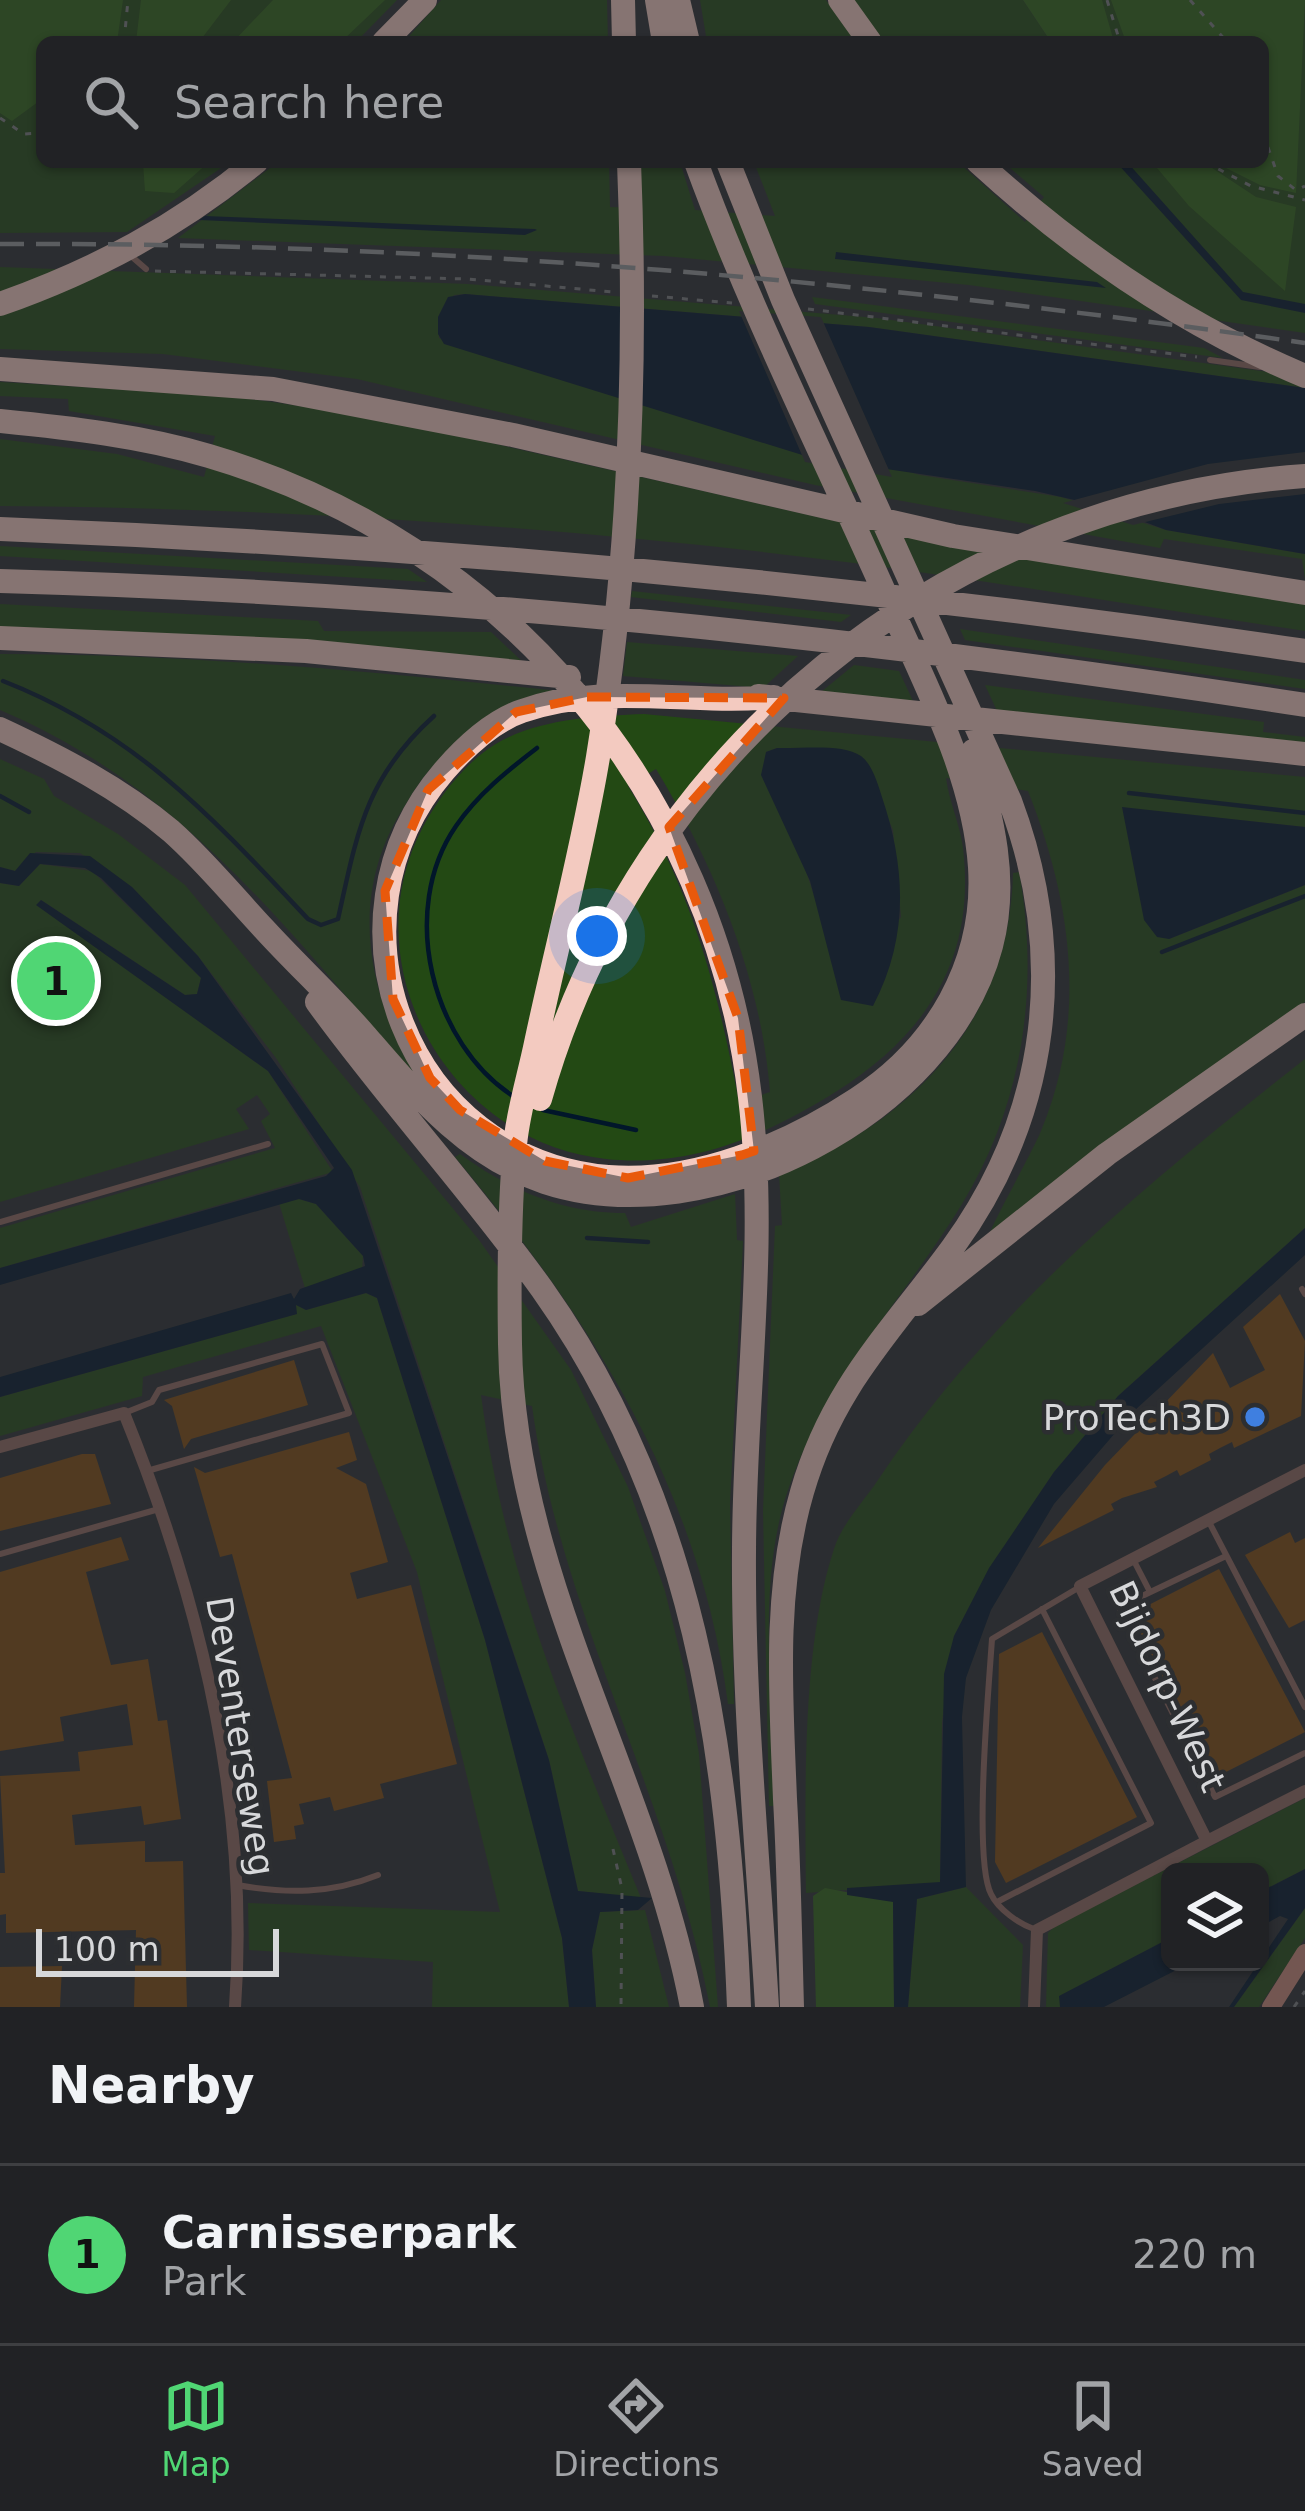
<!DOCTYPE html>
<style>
body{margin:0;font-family:"DejaVu Sans",sans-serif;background:#2d2f32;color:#f1f3f6}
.controls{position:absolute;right:36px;bottom:36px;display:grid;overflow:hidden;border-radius:18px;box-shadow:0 3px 9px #0004}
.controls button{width:108px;height:108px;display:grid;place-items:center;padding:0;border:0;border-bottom:3px solid #3e3f42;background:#212225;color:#f1f3f6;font:60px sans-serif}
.scale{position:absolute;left:36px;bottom:30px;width:243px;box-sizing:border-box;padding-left:12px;border:6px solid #d7d8da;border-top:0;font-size:33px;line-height:42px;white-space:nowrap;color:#d7d8da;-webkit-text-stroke:9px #2c2e31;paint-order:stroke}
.you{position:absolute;left:597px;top:936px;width:42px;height:42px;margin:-30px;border:9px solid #fff;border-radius:50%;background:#1a73e8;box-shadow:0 0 0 18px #1a73e833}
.badge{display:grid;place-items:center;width:78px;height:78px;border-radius:50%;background:#50d674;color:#111;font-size:39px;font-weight:700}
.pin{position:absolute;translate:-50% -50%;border:6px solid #fff;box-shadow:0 3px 12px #0006}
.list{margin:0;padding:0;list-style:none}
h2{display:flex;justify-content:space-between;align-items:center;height:156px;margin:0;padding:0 48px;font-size:51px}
h2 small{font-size:39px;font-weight:400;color:#a2a4a7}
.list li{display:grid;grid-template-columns:78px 1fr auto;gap:36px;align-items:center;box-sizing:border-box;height:180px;padding:0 48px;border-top:3px solid #3e3f42}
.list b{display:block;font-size:45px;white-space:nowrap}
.list p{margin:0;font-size:39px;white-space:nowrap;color:#a2a4a7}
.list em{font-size:39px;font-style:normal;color:#a2a4a7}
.icon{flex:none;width:66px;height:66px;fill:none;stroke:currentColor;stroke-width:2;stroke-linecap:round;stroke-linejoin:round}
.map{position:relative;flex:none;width:1305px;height:2007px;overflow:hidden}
.search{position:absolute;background:#212225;box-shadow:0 3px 9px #0004;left:36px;right:36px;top:36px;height:132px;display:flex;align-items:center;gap:30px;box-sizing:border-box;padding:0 42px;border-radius:18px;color:#a2a4a7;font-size:45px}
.sheet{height:336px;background:#212225}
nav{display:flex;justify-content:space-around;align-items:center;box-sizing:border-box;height:168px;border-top:3px solid #3e3f42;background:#212225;font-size:33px;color:#a2a4a7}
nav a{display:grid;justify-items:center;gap:6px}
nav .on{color:#50d674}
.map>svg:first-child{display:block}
</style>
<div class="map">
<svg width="1305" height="2007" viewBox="0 0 1305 2007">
<rect width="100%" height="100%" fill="#2c2e31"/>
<path fill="#234914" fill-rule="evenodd" d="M 0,0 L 397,0 L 356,42 L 42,42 L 42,162 L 230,162 L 127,232 L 0,233 Z
M 441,0 L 607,0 L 608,42 L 404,42 Z
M 700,0 L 826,0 L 856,42 L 707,42 Z
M 851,0 L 1023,0 L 1051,42 L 882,42 Z
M 1035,0 L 1305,0 L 1305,333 L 969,285 L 664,256 L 178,238 L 278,162 L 609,162 L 610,207 L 641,208 L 640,162 L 680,162 L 695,210 L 775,216 L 754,162 L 958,162 L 1025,222 L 1044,197 L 1003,162 L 1263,162 L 1263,42 L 1060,42 Z
M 0,267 L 468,284 L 877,318 L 1305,377 L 1305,388 L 869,327 L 465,294 L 454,295 L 438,317 L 439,338 L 920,475 L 1061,497 L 1166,530 L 1305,554 L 1305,579 L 1302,559 L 1164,539 L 1160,548 L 815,485 L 357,379 L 163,354 L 0,349 Z
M 812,297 L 1204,348 L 1223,358 L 815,304 Z
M 0,382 L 229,396 L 376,417 L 831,520 L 1305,602 L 1305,631 C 1155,609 1005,583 854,563 C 572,527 285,508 0,506 L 0,439 L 117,454 L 204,477 L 215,436 L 69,411 L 68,399 L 0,396 Z
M 0,546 L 408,569 L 427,582 L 0,556 Z
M 632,591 L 851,615 L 841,622 L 631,597 Z
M 0,604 L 318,621 L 324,631 L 491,632 L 528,667 L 0,632 Z
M 960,629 L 1305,680 L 1305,689 L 965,640 Z
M 627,642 L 798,656 L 763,688 L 623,676 Z
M 0,654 C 191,654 378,672 568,692 C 530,712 467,735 437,762 C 424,774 413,792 404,807 C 344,900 369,1007 428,1093 C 298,942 189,790 0,710 Z
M 854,665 L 899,671 L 913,701 L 821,692 Z
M 985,685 L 1264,722 L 1263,732 L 1305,737 L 1305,745 L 998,713 Z
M 644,714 L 1305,777 L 1305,827 L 1123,808 L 1169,939 L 1305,885 L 1305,1002 L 989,1236 C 991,1225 1032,1153 1041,1131 C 1088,1018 1072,902 1028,791 L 946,778 C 949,801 960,825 963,848 C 976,958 927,1034 837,1091 C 767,1135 692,1168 606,1159 C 451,1143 349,967 423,827 C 439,797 464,764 494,745 C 536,719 595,716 644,714 ZM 777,748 L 861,756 L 893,830 L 901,917 L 841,999 L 824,925 L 766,752 ZM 656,769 C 715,866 761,978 770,1092 L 739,1103 C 717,985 692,890 628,786 Z
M 0,759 L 44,779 L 54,796 L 118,834 L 185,885 L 479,1240 L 571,1370 L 628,1487 L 665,1591 L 685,1673 L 699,1754 L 718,2007 L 710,2007 C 671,1800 561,1615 532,1406 L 481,1395 C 506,1582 570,1725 641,1898 L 578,1891 L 549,1760 L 360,1187 L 276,1058 L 198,956 L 132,887 L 80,853 L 36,852 L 15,871 L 0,867 Z
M 40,864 L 92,871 L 201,978 L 197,994 L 185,995 L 41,900 L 37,905 L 268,1071 L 333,1172 L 0,1268 L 0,1228 L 275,1148 L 261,1121 L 270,1114 L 257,1095 L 236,1109 L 249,1129 L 0,1202 L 0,883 L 19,886 Z
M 1019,872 C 1040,987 1023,1104 962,1204 C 901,1303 827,1376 788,1490 C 755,1587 774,1706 776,1806 L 769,1806 L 763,1510 L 775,1226 L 782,1225 L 779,1174 C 912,1123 1010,1021 1013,873 Z
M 1305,1059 L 1305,1228 L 1118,1396 L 1054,1472 L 990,1568 L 954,1636 L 942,1722 L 940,1883 L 806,1893 C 805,1791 802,1645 834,1549 C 841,1525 864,1501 878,1480 C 988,1314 1149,1181 1305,1059 Z
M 460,1154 C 509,1190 563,1213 625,1213 L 631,1227 L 735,1194 L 737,1240 L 743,1241 L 730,1504 L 734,1704 L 728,1704 C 700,1489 592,1320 455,1157 Z
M 299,1199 L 316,1204 L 363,1256 L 362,1270 L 305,1288 L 279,1203 Z
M 366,1293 L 377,1298 L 485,1640 L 562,1938 L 569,2007 L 432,2007 L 433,1962 L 249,1950 L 248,1903 L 500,1912 L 417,1572 L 321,1326 L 143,1377 L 142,1396 L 0,1436 L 0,1397 L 296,1314 L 295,1304 L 306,1310 Z
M 1305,1798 L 1305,1869 L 1260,1892 L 1260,1872 L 1170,1872 L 1170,1938 L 1060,1996 L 1060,2007 L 1046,2007 L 1048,1933 L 1055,1926 Z
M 966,1887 L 1023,1945 L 1020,2007 L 908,2007 L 917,1899 Z
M 1305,1908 L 1305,1938 L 1259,2007 L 1234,2007 Z
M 645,1910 L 669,2007 L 596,2007 L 592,1950 L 600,1912 Z"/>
<path fill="#306518" d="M 0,0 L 123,0 L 117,42 L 42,42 L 42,99 L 12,121 L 0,113 Z
M 141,0 L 231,0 L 199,42 L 136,42 Z
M 273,0 L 385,0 L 341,42 L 233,42 Z
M 1023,0 L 1102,0 L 1114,42 L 1051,42 Z
M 1111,0 L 1305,0 L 1296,193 L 1260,185 L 1214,162 L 1263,162 L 1263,42 L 1126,42 Z
M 143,162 L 209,162 L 174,193 L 145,191 Z
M 1152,162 L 1203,162 L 1256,197 L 1296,207 L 1285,291 L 1189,206 Z
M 825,1888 L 893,1901 L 894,2007 L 816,2007 L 813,1896 Z"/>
<path fill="#01162a" d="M 1116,162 L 1127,162 L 1243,292 L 1305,304 L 1305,313 L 1241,300 Z
M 205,216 L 535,229 L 537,230 L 525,235 L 199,220 Z
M 836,252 L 1097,282 L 1106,288 L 835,259 Z
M 465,294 L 869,327 L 1305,388 L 1305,554 L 1166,530 L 1105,507 L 1035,491 L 812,458 L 444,344 L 438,334 L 438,317 L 448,297 Z
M 777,748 C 799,749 843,743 861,756 C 872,764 878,784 882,797 C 906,868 909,938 873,1006 L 841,1000 L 810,881 L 761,775 L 766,752 Z
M 1122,807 L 1305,827 L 1305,885 L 1169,939 L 1157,937 L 1144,920 Z
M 30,853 L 90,856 L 132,887 L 198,956 L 352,1170 L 549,1760 L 578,1891 L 652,1898 L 638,1910 L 600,1912 L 592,1950 L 596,2007 L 569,2007 L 562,1938 L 485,1640 L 377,1298 L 366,1293 L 306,1310 L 296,1305 L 297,1314 L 0,1397 L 0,1377 L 291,1293 L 294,1299 L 300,1289 L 365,1266 L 363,1256 L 316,1204 L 299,1199 L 0,1285 L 0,1268 L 326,1176 L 334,1168 L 268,1071 L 36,905 L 41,900 L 185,995 L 197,994 L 201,978 L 101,878 L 85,868 L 40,864 L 19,886 L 0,883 L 0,867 L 15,871 Z
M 1305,1228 L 1305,1255 L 1134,1411 L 1054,1504 L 991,1610 L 966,1678 L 962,1717 L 966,1887 L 917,1899 L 908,2007 L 894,2007 L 893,1902 L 847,1895 L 847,1888 L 940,1882 L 944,1674 L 954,1636 L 989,1568 L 1054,1472 L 1118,1396 Z
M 1305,1869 L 1305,1908 L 1234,2007 L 1229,2007 L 1288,1919 L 1280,1916 L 1260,1927 L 1260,1892 Z
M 1170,1938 L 1170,1962 L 1192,1962 L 1104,2007 L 1060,2007 L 1059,1996 Z"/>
<path fill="#2c2e31" d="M 739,311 L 821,317 L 892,477 L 805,462 Z
M 1305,452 L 1305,494 L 1219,504 L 1133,525 L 1063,503 L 1208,464 Z"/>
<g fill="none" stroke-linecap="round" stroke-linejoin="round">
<path stroke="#01162a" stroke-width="4.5" d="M 3,681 C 136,733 212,817 308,919 L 321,925 L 338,919 C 357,834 365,778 434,716
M 1129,793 L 1305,813
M 0,796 L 29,812
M 1162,952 L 1305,896
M 516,1098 C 431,1045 398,910 456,826 C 478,794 507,771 537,748
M 543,1110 L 636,1130
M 587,1238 L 648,1242"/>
</g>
<path fill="#7e4a0f" d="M 1280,1294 L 1305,1341 L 1301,1416 L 1234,1448 L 1232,1442 L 1220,1448 L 1209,1454 L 1211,1460 L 1180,1476 L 1177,1470 L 1166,1476 L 1154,1482 L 1157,1487 L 1122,1498 L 1111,1504 L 1114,1510 L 1038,1548 L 1105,1465 L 1213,1353 L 1230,1388 L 1265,1370 L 1243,1327 Z
M 294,1360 L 308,1405 L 191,1439 L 184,1449 L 172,1406 L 164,1400 Z
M 349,1432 L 357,1460 L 336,1468 L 366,1484 L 388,1562 L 350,1573 L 357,1599 L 411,1585 L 457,1764 L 380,1784 L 384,1798 L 334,1811 L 330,1797 L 299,1804 L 304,1824 L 294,1826 L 296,1839 L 274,1842 L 267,1781 L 292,1778 L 232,1554 L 220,1557 L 194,1467 L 205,1473 Z
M 82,1454 L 95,1454 L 111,1504 L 0,1531 L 0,1478 Z
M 1290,1532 L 1295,1543 L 1305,1538 L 1305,1620 L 1289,1628 L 1245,1555 Z
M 121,1537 L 129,1560 L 86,1572 L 111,1665 L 148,1659 L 158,1721 L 167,1720 L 181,1819 L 144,1825 L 141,1806 L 72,1815 L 75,1845 L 145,1841 L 145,1862 L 183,1861 L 187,2007 L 134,2007 L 136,1930 L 6,1933 L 6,1914 L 0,1915 L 0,1873 L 5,1873 L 0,1776 L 80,1771 L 78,1752 L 133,1745 L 127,1704 L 60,1717 L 64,1741 L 0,1751 L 0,1572 Z
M 1219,1569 L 1305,1732 L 1214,1778 L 1131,1614 Z
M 1042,1632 L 1137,1817 L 1006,1883 L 995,1862 L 999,1654 Z
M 62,1966 L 60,2007 L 0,2007 L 0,1967 Z"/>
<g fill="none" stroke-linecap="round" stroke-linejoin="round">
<path stroke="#7b7c7f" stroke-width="3" stroke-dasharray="6 9" stroke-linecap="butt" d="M 1107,0 L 1120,42
M 1190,0 L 1227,42
M 124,42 L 128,0
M 0,118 L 24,134 L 42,133
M 1263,133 L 1278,176 L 1296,190 L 1305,186
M 1205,162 L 1251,186 L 1305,200
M 155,271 L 468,279 L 613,292
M 652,296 L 732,303
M 808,309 L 1197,357
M 613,1849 L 622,1889 L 621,2007
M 1294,2007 L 1305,1991"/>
<path stroke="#91685f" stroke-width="6" d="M 131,256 L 146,269
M 1210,360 L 1260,367
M 0,1222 L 268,1144
M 1302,1289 L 1305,1294
M 127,1412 L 152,1402 L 159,1390 L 322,1344 L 349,1413 L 147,1471
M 1208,1520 L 1305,1707
M 0,1554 L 159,1509
M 1226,1556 L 1119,1607 L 1215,1797 L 1305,1753
M 1133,1559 L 1150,1592
M 237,1885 C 286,1894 331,1894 378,1875
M 997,1902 L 1151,1823 L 1042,1609
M 1034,1929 C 1019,1924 998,1909 991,1894 C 973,1859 989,1685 992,1639 L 1078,1588"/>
<path stroke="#91685f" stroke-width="12" d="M 0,1447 L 124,1413 C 200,1600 250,1804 235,2007
M 1305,1470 L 1080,1586 L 1207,1841 L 1305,1791
M 1034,2007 L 1037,1930 L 1207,1841"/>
<path stroke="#c98879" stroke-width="18" d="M 1271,2007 L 1305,1953"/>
<path stroke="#f3cac0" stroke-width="24" d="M 623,0 L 624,42
M 657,0 L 664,42
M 678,0 L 688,42
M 840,0 L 870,42
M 384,42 L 425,0
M 629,162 C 637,360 630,561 598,757 C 582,853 556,948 536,1043 C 529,1077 518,1111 515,1145 C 509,1210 509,1279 510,1344 C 513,1579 649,1780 692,2007
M 696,162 C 751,313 826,460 891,607 C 927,689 974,776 980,867 C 986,963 936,1048 857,1099 C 787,1145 694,1184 608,1177 C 407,1160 315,921 444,771 C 464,748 493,721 522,711 C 604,682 689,705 774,697
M 728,162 L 783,300 L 1010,801 C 1068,956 1050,1113 953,1247 C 891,1332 832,1387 802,1492 C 773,1591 781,1697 785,1799 C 789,1868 790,1938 792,2007
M 978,162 C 1075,251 1183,325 1305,376
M 0,304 C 96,270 177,227 256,162
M 0,369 L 273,389 L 513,435 L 953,536 L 1305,593
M 0,421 C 70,428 142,436 209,456 C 505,543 714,792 750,1097 C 768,1248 744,1401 744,1552 C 743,1704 758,1855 767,2007
M 0,529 C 435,546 874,586 1305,651
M 0,581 C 439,593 872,638 1305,705
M 0,638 L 306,651 L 569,677
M 758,696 L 1305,754
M 0,729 C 60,757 120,788 171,831 C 205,861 234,897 265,930 C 297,965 333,998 365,1035 C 417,1095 467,1156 545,1182 C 709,1236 947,1114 991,946 C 1009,878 991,816 973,751
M 317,1002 C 388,1100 471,1190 542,1289 C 694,1503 729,1751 739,2007
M 540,1099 C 638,751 944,501 1305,476
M 918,1304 L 1107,1154 L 1305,1015"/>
<path stroke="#959799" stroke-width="4.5" stroke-dasharray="24 12" stroke-linecap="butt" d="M 0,244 C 439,242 871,281 1305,343"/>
</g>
<path d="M0 0H1305V2007H0ZM 587,697 L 784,698 L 669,827 L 738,1018 L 754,1151 L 742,1155 L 628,1178 L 545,1161 L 460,1110 L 430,1078 L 393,999 L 385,891 L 428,790 L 516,712 Z" fill="#2c2e31" fill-opacity=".55" fill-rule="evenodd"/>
<path fill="none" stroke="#e8590c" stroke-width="9" stroke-dasharray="24 15" stroke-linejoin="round" d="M 587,697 L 784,698 L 669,827 L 738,1018 L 754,1151 L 742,1155 L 628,1178 L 545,1161 L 460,1110 L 430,1078 L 393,999 L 385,891 L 428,790 L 516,712 Z"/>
<circle fill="#3f7fe0" stroke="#2c2e31" stroke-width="4.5" cx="1255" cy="1417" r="12"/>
<g text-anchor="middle" stroke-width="9" stroke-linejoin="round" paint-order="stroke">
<g font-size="36" fill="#d7d8da" stroke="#2c2e31" text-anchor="end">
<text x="1231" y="1430">ProTech3D</text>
</g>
<g font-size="36" fill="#d7d8da" stroke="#2c2e31">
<text transform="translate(1168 1686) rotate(65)" y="13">Bijdorp-West</text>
<text transform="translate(241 1736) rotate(81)" y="13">Deventerseweg</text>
</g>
</g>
</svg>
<div class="controls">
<button><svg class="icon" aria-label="layers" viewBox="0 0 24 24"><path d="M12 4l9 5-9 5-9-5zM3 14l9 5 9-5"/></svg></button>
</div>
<div class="scale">100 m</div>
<div class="you"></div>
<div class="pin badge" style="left:56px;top:981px">1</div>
<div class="search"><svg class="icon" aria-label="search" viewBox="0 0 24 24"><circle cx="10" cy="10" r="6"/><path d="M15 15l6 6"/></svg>Search here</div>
</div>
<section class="sheet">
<h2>Nearby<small></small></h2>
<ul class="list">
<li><span class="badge">1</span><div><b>Carnisserpark</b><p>Park</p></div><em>220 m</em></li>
</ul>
</section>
<nav>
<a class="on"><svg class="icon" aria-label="map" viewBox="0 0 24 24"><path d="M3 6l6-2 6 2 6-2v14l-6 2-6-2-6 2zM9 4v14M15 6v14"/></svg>Map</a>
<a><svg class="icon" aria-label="directions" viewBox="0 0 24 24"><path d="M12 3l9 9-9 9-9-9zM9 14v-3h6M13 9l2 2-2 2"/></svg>Directions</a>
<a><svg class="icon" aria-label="saved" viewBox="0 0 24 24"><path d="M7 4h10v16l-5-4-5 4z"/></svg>Saved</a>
</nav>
